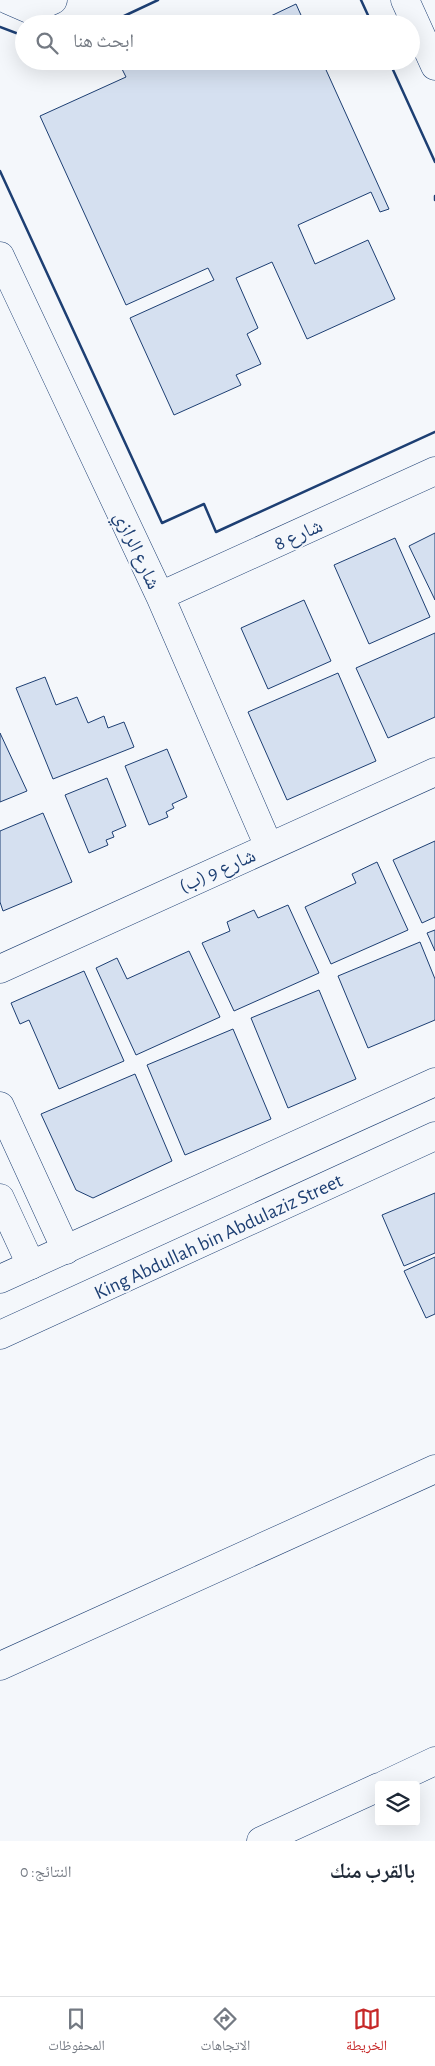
<!DOCTYPE html>
<html lang="ar">
<meta charset="utf-8">
<style>
body{margin:0;font-family:"Alegreya Sans","Noto Naskh Arabic",sans-serif;background:#f2f2f3;color:#1f2937;direction:rtl}
.controls{position:absolute;right:15px;bottom:15px;display:grid;overflow:hidden;border-radius:5px;box-shadow:0 5px 20px #0002}
.controls button{width:45px;height:45px;display:grid;place-items:center;padding:0;border:0;border-bottom:1px solid #e0e1e3;background:#fff;color:#1f2937;font:25px sans-serif}
.list{margin:0;padding:0;list-style:none}
h2{display:flex;justify-content:space-between;align-items:center;height:65px;margin:0;padding:0 20px;font-size:21px}
h2 small{font-size:16px;font-weight:400;color:#747a83}
.icon{flex:none;width:28px;height:28px;fill:none;stroke:currentColor;stroke-width:2;stroke-linecap:round;stroke-linejoin:round}
.map{position:relative;flex:none;width:435px;height:1841px;overflow:hidden;direction:ltr}
.search{position:absolute;background:#fff;box-shadow:0 5px 20px #0002;left:15px;right:15px;top:15px;height:55px;display:flex;align-items:center;gap:12px;box-sizing:border-box;padding:0 18px;border-radius:28px;color:#747a83;font-size:19px}
.sheet{height:155px;background:#fff}
nav{display:flex;justify-content:space-around;align-items:center;box-sizing:border-box;height:70px;border-top:1px solid #e0e1e3;background:#fff;font-size:14px;color:#747a83}
nav a{display:grid;justify-items:center;gap:2px}
nav .on{color:#c62828}
.map>svg:first-child{display:block}
</style>
<div class="map">
<svg width="435" height="1841" viewBox="0 0 435 1841">
<rect width="100%" height="100%" fill="#f4f7fb"/>
<path fill="#d5e0f0" stroke="#1d3f73" d="M 296,4 L 305,24 L 254,24 Z
M 206,20 L 208,24 L 197,24 Z
M 118,61 L 322,61 L 389,209 L 380,212 L 371,192 L 298,225 L 315,264 L 368,240 L 395,299 L 307,339 L 272,262 L 236,278 L 258,328 L 247,334 L 261,364 L 236,375 L 241,385 L 174,415 L 130,318 L 214,280 L 208,268 L 126,305 L 40,116 L 126,77 Z
M 435,533 L 435,600 L 409,546 Z
M 395,538 L 430,617 L 369,644 L 334,565 Z
M 304,600 L 331,661 L 268,689 L 241,628 Z
M 435,633 L 435,717 L 388,738 L 356,668 Z
M 338,673 L 376,761 L 287,800 L 248,712 Z
M 45,677 L 56,705 L 77,697 L 88,723 L 104,716 L 108,728 L 124,722 L 134,747 L 53,779 L 16,688 Z
M 0,733 L 27,791 L 0,802 Z
M 167,749 L 187,797 L 172,804 L 174,808 L 166,812 L 168,817 L 149,825 L 125,766 Z
M 107,778 L 126,826 L 112,832 L 114,837 L 106,840 L 108,845 L 89,853 L 65,795 Z
M 43,813 L 72,882 L 3,911 L 0,902 L 0,831 Z
M 435,841 L 435,917 L 422,923 L 393,860 Z
M 377,862 L 408,930 L 331,964 L 305,907 L 356,883 L 352,874 Z
M 288,905 L 319,973 L 234,1011 L 202,943 L 230,931 L 227,922 L 254,910 L 258,918 Z
M 435,930 L 435,951 L 427,933 Z
M 420,942 L 435,979 L 435,1020 L 368,1048 L 338,976 Z
M 189,951 L 220,1017 L 136,1055 L 96,968 L 117,958 L 127,979 Z
M 84,971 L 124,1061 L 59,1089 L 29,1020 L 20,1024 L 11,1003 Z
M 319,990 L 356,1079 L 288,1108 L 251,1018 Z
M 233,1029 L 271,1119 L 185,1155 L 147,1065 Z
M 135,1074 L 172,1161 L 93,1198 L 76,1190 L 41,1114 Z
M 435,1193 L 435,1253 L 404,1266 L 382,1215 Z
M 435,1257 L 435,1314 L 426,1318 L 404,1271 Z"/>
<g fill="none" stroke-linecap="round" stroke-linejoin="round">
<defs>
<path id="minor" d="M 8,0 L 31,10 L 53,0
M 405,0 L 435,66
M 0,256 L 160,596 L 269,847
M 160,596 L 435,471
M 0,969 L 435,772
M 0,1106 L 66,1250
M 0,1198 L 31,1265
M 0,1666 L 435,1469
M 384,1785 L 435,1761
M 261,1841 L 379,1787"/>
<path id="major" d="M 0,1279 L 435,1082
M 0,1335 L 435,1136"/>
</defs>
<use href="#minor" stroke="#1d3f73" stroke-width="29"/>
<use href="#major" stroke="#1d3f73" stroke-width="29"/>
<use href="#minor" stroke="#f4f7fb" stroke-width="28"/>
<use href="#major" stroke="#f4f7fb" stroke-width="28"/>
<path stroke="#1d3f73" stroke-width="2.5" d="M 361,0 L 372,24
M 107,24 L 158,0
M 0,27 L 24,36
M 389,61 L 435,162
M 0,171 L 162,523 L 204,504 L 216,532 L 435,432
M 435,196 L 435,200"/>
</g>
<g text-anchor="middle" stroke-width="4" stroke-linejoin="round" paint-order="stroke">
<g font-size="20" fill="#1d3f73" stroke="#f4f7fb">
<text transform="translate(298 534) rotate(-24)" y="7">شارع 8</text>
<text transform="translate(138 550) rotate(65)" y="7">شارع الرازي</text>
<text transform="translate(217 870) rotate(-24)" y="7">شارع 9 (ب)</text>
<text transform="translate(218 1236) rotate(-25)" y="7">King Abdullah bin Abdulaziz Street</text>
</g>
</g>
</svg>
<div class="controls">
<button><svg class="icon" aria-label="layers" viewBox="0 0 24 24"><path d="M12 4l9 5-9 5-9-5zM3 14l9 5 9-5"/></svg></button>
</div>
<div class="search"><svg class="icon" aria-label="search" viewBox="0 0 24 24"><circle cx="10" cy="10" r="6"/><path d="M15 15l6 6"/></svg>ابحث هنا</div>
</div>
<section class="sheet">
<h2>بالقرب منك<small>النتائج: 0</small></h2>
<ul class="list">
</ul>
</section>
<nav>
<a class="on"><svg class="icon" aria-label="map" viewBox="0 0 24 24"><path d="M3 6l6-2 6 2 6-2v14l-6 2-6-2-6 2zM9 4v14M15 6v14"/></svg>الخريطة</a>
<a><svg class="icon" aria-label="directions" viewBox="0 0 24 24"><path d="M12 3l9 9-9 9-9-9zM9 14v-3h6M13 9l2 2-2 2"/></svg>الاتجاهات</a>
<a><svg class="icon" aria-label="saved" viewBox="0 0 24 24"><path d="M7 4h10v16l-5-4-5 4z"/></svg>المحفوظات</a>
</nav>
